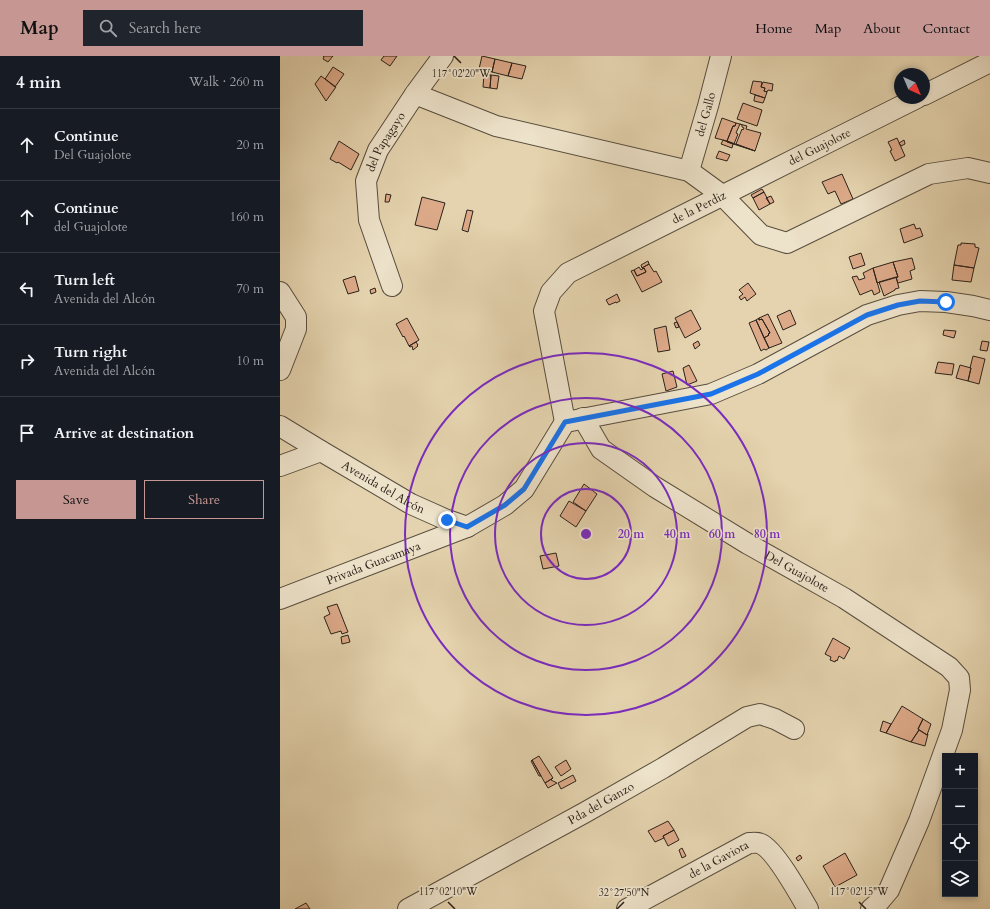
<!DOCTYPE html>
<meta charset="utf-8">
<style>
body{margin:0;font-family:Cardo,serif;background:#20242c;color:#f1f3f6}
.controls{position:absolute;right:12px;bottom:12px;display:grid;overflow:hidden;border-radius:0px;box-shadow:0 2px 6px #0003}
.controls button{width:36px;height:36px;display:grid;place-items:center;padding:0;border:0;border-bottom:1px solid #363941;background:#171b24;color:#f1f3f6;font:20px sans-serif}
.compass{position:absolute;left:614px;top:12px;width:36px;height:36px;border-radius:50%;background:#171b24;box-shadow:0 2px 6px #0003;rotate:136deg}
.stop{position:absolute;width:12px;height:12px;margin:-9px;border:3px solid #1a73e8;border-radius:50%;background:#fff}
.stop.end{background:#1a73e8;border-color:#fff;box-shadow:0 1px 4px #0008}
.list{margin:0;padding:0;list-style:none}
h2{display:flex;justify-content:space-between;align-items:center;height:52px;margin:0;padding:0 16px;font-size:17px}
h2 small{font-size:13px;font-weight:400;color:#9ea1a6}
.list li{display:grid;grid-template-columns:26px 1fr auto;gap:12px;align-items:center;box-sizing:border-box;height:72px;padding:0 16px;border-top:1px solid #363941}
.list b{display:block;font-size:15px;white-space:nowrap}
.list p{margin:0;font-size:13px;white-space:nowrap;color:#9ea1a6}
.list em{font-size:13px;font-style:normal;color:#9ea1a6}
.actions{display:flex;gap:8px;padding:12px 16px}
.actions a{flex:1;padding:9px 0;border:1px solid #c59692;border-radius:0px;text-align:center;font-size:14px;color:#c59692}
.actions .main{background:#c59692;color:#111}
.icon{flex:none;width:22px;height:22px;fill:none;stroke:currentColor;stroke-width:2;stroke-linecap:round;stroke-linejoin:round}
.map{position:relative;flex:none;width:710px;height:853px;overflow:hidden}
header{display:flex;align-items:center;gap:24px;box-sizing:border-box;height:56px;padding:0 20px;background:#c59692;color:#111}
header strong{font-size:19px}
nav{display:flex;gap:22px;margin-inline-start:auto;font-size:14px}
.search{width:280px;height:36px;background:#20242c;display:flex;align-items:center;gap:10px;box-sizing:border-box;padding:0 14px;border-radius:0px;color:#9ea1a6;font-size:15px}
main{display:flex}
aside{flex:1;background:#171b24}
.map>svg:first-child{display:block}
</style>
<header>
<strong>Map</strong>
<div class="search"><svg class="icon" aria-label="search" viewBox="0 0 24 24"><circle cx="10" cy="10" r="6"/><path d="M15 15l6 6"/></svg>Search here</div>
<nav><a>Home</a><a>Map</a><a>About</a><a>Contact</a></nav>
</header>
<main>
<aside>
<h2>4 min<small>Walk · 260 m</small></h2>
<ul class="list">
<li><svg class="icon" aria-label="ahead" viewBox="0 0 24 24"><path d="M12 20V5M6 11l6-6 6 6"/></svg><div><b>Continue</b><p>Del Guajolote</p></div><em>20 m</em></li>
<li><svg class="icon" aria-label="ahead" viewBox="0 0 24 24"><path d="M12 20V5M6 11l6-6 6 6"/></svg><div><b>Continue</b><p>del Guajolote</p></div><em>160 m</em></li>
<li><svg class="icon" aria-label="left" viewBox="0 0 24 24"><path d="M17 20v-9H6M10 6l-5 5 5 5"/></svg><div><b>Turn left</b><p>Avenida del Alcón</p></div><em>70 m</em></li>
<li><svg class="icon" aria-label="right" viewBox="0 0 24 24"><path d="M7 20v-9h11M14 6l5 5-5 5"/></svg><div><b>Turn right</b><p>Avenida del Alcón</p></div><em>10 m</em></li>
<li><svg class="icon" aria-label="arrive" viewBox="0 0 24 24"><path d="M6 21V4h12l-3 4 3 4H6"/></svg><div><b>Arrive at destination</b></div></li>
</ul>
<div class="actions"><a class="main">Save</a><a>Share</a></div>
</aside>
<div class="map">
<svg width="710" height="853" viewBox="0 0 710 853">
<rect width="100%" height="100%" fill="#e4d3ae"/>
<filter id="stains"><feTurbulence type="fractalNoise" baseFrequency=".005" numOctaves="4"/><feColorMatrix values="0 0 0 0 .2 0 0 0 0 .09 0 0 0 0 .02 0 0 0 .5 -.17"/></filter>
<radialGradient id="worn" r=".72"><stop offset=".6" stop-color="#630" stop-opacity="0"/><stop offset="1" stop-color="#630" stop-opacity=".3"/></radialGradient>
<path fill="#ddaa89" stroke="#2b2119" d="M 43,0 L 53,0 L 48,6 L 43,3 L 44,1 Z
M 104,0 L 117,0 L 110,10 L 101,4 Z
M 202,0 L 215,3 L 212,16 L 199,13 Z
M 215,3 L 232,7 L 228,20 L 212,16 Z
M 232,7 L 246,10 L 242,23 L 228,20 Z
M 53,11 L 64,18 L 55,31 L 45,23 Z
M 204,18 L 211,19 L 210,32 L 203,31 Z
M 211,19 L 219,20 L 217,33 L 210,32 Z
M 41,20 L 56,31 L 46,45 L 35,28 Z
M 473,25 L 482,26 L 481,31 L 485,32 L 484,35 L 487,36 L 485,42 L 470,37 Z
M 483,26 L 493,28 L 492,35 L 488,34 L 487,36 L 484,35 L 485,32 L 481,31 Z
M 475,39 L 485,42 L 483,47 L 474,45 L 474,44 Z
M 463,47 L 482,54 L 477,70 L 457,63 Z
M 442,62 L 456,67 L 455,70 L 453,70 L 447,85 L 435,82 Z
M 456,67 L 467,70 L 466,73 L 481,77 L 475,95 L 456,88 L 462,73 L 463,74 L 464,72 L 462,71 L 462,69 L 460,68 L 456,77 L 458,78 L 454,88 L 447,85 L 453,70 L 455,70 Z
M 617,82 L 625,100 L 615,105 L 610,95 L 612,94 L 608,86 Z
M 443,84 L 453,88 L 452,92 L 441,88 Z
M 624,84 L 625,88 L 621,90 L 619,87 Z
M 59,85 L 79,98 L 71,114 L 58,106 L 57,107 L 50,103 Z
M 447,85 L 475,95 L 447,86 Z
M 439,95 L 450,99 L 447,105 L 436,102 Z
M 562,118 L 573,143 L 561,148 L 555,135 L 548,138 L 542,126 Z
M 482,133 L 484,136 L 473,142 L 471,139 Z
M 484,136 L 490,148 L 479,154 L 473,142 Z
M 106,138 L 111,139 L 109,146 L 105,146 Z
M 491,140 L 494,146 L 490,148 L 486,142 Z
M 142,141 L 165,147 L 157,174 L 135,169 Z
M 187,154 L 193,155 L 188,176 L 182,174 Z
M 634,168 L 636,173 L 640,172 L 643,180 L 624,187 L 620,173 Z
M 681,187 L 695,188 L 695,191 L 699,192 L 694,212 L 674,209 L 678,189 L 681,189 Z
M 581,197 L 585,209 L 573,213 L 569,201 Z
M 632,202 L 635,213 L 630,215 L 632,223 L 618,227 L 616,221 L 618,221 L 613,206 Z
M 368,205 L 369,208 L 362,212 L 361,209 Z
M 613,206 L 618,221 L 597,227 L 593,212 Z
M 369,208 L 374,216 L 376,215 L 382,226 L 362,236 L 351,215 L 354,214 L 357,220 L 366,216 L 364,212 L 363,213 L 362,212 Z
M 674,209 L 694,212 L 691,226 L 672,224 Z
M 359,211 L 361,214 L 364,212 L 366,216 L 357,220 L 354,214 Z
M 593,212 L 600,236 L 594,239 L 592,234 L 580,239 L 572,221 L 577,220 L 579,224 L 585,222 L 583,217 Z
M 75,220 L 79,235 L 68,238 L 63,224 Z
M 616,221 L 619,232 L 615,233 L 615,234 L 604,240 L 599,226 Z
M 468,227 L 476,238 L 467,245 L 465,241 L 461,244 L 459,241 L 463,238 L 459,234 Z
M 95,232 L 96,236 L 91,238 L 90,234 Z
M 337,238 L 340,245 L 336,247 L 336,246 L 329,249 L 326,244 Z
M 411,254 L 421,273 L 405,282 L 395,262 Z
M 510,254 L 516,268 L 503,274 L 497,260 Z
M 488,258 L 502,287 L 489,292 L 484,282 L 489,279 L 488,278 L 490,277 L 482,263 L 479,264 L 479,262 Z
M 127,262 L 139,284 L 129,290 L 124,280 L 123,281 L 116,268 Z
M 479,262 L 479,264 L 482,263 L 490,277 L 488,278 L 489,279 L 484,282 L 476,264 Z
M 476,264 L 489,292 L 486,294 L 484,293 L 481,295 L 469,267 Z
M 397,266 L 399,271 L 396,272 L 394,267 Z
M 386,270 L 390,294 L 378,296 L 374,273 Z
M 664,274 L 676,275 L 674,282 L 663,279 Z
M 418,285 L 420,289 L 415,293 L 413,288 Z
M 702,285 L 709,286 L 707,295 L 700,294 Z
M 136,286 L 138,289 L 137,289 L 138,290 L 133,294 L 132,290 L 130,291 L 129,290 Z
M 693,300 L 705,303 L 699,328 L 688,325 L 691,312 L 690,312 Z
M 658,306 L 674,308 L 672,319 L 655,317 Z
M 409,309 L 417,325 L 407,329 L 403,312 Z
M 680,309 L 691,312 L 688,325 L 676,322 Z
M 393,315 L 397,331 L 386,335 L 382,318 Z
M 304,428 L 317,438 L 306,455 L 293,446 Z
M 289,445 L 306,455 L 296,471 L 280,460 Z
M 276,497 L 279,510 L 263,513 L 260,500 Z
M 57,548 L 68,576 L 62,578 L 61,575 L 51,578 L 44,561 L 50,558 L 47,551 Z
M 68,579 L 70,586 L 62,588 L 61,581 Z
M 553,582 L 570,592 L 564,603 L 559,600 L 557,605 L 556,604 L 555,606 L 550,604 L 551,601 L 545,598 Z
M 622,650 L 643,663 L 638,673 L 639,674 L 631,686 L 606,677 Z
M 643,663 L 651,668 L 647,679 L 638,673 Z
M 603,665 L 611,668 L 606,677 L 600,675 Z
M 639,674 L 647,679 L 647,678 L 648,678 L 645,690 L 631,686 Z
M 259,700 L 273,722 L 265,727 L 252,704 Z
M 252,704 L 261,720 L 259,720 L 251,705 Z
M 286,704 L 291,713 L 281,720 L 275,711 Z
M 293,719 L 296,725 L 281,733 L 278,727 Z
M 273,722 L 271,724 L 277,727 L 268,732 L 265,727 Z
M 388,765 L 394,774 L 383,780 L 384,782 L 375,786 L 368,775 Z
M 394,774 L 399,784 L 388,790 L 383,780 Z
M 402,792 L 406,800 L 402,802 L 399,794 Z
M 565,797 L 577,819 L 555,831 L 543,810 Z
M 520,799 L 522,802 L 518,805 L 516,802 Z
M 26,847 L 30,853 L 15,853 Z"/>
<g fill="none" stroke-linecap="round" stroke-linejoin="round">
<defs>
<g id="minor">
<path d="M 135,38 L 216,70 L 409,115 L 442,139 L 481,179 L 507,187 L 649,118 L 688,112 L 710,117"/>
<path d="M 644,39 L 710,6"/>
<path id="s1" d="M 409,115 L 428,50 L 441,0"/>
<path id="s2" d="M 112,230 L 89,164 L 86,125 L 98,94 L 135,38 L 163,0"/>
<path d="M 0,236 L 16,261 L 16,273 L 0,314"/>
<path id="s3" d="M 303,362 L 321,393 L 375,431 L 468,488 L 564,542 L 669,611 L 679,622 L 680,634 L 672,674 L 639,765 L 609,834 L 598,847 L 591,853"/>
<path d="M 291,365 L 431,338 L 478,318 L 587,259 L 618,249 L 640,245 L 666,246 L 693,250 L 710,254"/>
<path id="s4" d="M 285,366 L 264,255 L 271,236 L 288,217 L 519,101 L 637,42"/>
<path id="s5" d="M 0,370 L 41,395 L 131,448 L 167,464 L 187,471"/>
<path d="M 0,410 L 41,395"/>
<path id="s6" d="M 0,543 L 187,471 L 225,449 L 244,433 L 285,366"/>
<path id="s7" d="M 128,853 L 304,757 L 383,712 L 467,661 L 480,658 L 495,663 L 514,673"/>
<path id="s8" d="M 347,853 L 469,787 C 472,787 478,786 481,788 C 495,794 520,839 528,853"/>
</g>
</defs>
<use href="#minor" stroke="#594e3e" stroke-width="22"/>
<use href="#minor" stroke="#ede2ca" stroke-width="20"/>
</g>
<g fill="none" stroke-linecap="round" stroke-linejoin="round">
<path stroke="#1a73e8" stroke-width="5" d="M 167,464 L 187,471 L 225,449 L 244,433 L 285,366 L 431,338 L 478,318 L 587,259 L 618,249 L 640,245 L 666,246"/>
</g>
<path fill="none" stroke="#2b2119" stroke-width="1.5" d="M 174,0 L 181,7M 168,846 L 175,853M 579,846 L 586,853M 337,853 L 344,846"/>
<g fill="none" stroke="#7b2cbf" stroke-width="2">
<circle cx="306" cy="478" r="45"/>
<circle cx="306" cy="478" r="91"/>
<circle cx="306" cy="478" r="136"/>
<circle cx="306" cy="478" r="181"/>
</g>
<g text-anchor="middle" stroke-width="3.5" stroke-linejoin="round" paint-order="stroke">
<g font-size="12" fill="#2b2119" stroke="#ede2ca">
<text dy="4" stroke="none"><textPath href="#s1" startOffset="59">del Gallo</textPath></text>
<text dy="4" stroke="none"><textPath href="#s2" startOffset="153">del Papagayo</textPath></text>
<text dy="4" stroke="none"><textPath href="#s4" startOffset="440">del Guajolote</textPath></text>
<text dy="4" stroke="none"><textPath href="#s4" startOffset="305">de la Perdiz</textPath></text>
<text dy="4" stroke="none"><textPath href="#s5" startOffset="120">Avenida del Alcón</textPath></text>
<text dy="4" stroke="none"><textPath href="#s6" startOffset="100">Privada Guacamaya</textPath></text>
<text dy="4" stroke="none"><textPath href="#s3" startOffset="267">Del Guajolote</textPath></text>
<text dy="4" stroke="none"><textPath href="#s7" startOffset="220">Pda del Ganzo</textPath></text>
<text dy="4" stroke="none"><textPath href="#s8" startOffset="104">de la Gaviota</textPath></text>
</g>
</g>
<g font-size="10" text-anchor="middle" fill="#2b2119" stroke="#ede2ca" stroke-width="3.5" stroke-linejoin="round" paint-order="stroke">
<text x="181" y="21">117°02'20"W</text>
<text x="168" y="839">117°02'10"W</text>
<text x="579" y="839">117°02'15"W</text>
<text x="344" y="840">32°27'50"N</text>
</g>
<circle cx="306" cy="478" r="6" fill="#7b2cbf" stroke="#ede2ca" stroke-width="2"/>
<g font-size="12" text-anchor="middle" font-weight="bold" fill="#7b2cbf" stroke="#ede2ca" stroke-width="3.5" stroke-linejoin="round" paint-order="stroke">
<text x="351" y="482">20 m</text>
<text x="397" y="482">40 m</text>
<text x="442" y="482">60 m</text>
<text x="487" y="482">80 m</text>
</g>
<rect width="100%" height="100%" filter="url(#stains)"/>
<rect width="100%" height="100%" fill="url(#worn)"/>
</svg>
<div class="controls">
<button>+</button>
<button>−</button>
<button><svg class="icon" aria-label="locate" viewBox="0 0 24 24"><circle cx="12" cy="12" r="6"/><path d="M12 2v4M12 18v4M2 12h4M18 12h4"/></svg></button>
<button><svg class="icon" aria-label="layers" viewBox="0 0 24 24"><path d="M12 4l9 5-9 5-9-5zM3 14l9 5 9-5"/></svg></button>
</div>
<svg class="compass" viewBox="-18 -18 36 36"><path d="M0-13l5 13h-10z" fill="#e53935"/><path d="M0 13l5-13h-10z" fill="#9ea1a6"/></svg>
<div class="stop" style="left:666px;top:246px"></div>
<div class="stop end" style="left:167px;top:464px"></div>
</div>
</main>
